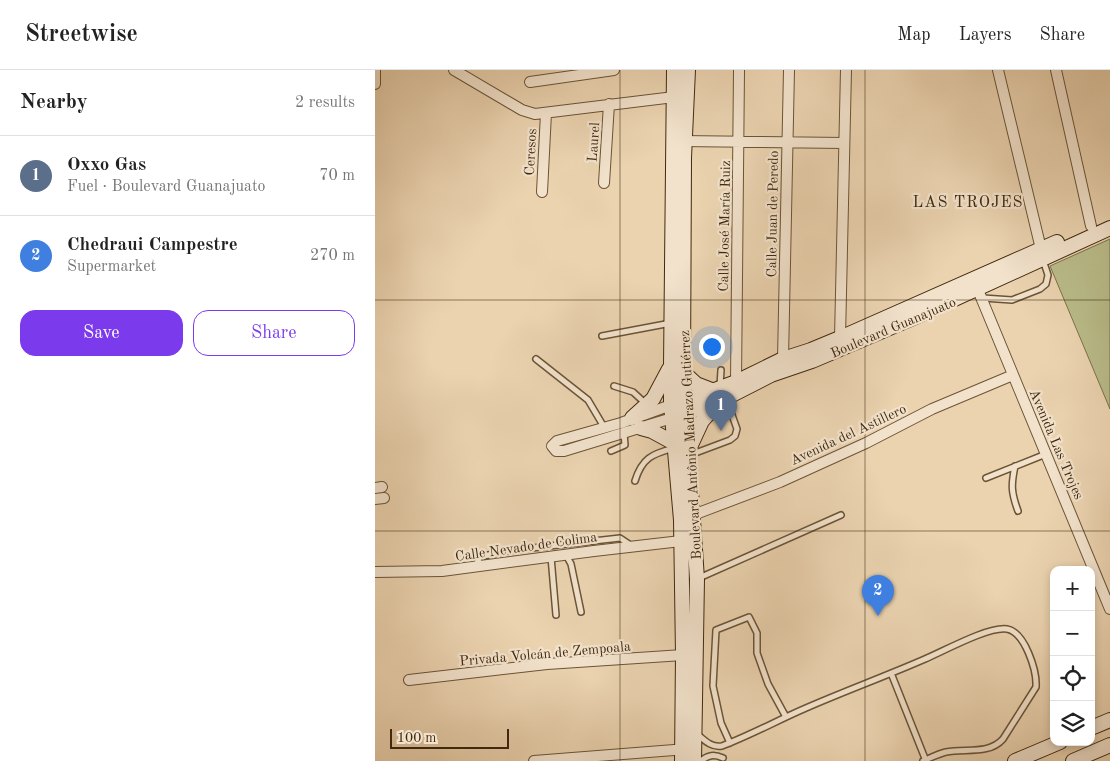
<!DOCTYPE html>
<meta charset="utf-8">
<style>
body{margin:0;font-family:"Old Standard TT",serif;background:#f2f2f2;color:#222}
.controls{position:absolute;right:15px;bottom:15px;display:grid;overflow:hidden;border-radius:10px;box-shadow:0 2px 8px #0003}
.controls button{width:45px;height:45px;display:grid;place-items:center;padding:0;border:0;border-bottom:1px solid #e0e0e0;background:#fff;color:#222;font:25px sans-serif}
.scale{position:absolute;left:15px;bottom:12px;width:119px;box-sizing:border-box;padding-left:5px;border:2px solid #40290e;border-top:0;font-size:14px;line-height:18px;white-space:nowrap;color:#40290e;-webkit-text-stroke:4px #f2e2cc;paint-order:stroke}
.you{position:absolute;left:336px;top:276px;width:18px;height:18px;margin:-12px;border:4px solid #fff;border-radius:50%;background:#1a73e8;box-shadow:0 0 0 8px #1a73e833}
.badge{display:grid;place-items:center;width:32px;height:32px;border-radius:50%;background:#7c3aed;color:#fff;font-size:16px;font-weight:700}
.pin{position:absolute;translate:-50% -41px;filter:drop-shadow(0 1px 2px #0008)}
.pin::after{content:'';position:absolute;top:26px;width:18px;height:15px;background:inherit;clip-path:polygon(0 0,100% 0,50% 100%)}
.list{margin:0;padding:0;list-style:none}
h2{display:flex;justify-content:space-between;align-items:center;height:65px;margin:0;padding:0 20px;font-size:21px}
h2 small{font-size:16px;font-weight:400;color:#767676}
.list li{display:grid;grid-template-columns:32px 1fr auto;gap:15px;align-items:center;box-sizing:border-box;height:80px;padding:0 20px;border-top:1px solid #e0e0e0}
.list b{display:block;font-size:19px;white-space:nowrap}
.list p{margin:0;font-size:16px;white-space:nowrap;color:#767676}
.list em{font-size:16px;font-style:normal;color:#767676}
.actions{display:flex;gap:10px;padding:15px 20px}
.actions a{flex:1;padding:11px 0;border:1px solid #7c3aed;border-radius:15px;text-align:center;font-size:18px;color:#7c3aed}
.actions .main{background:#7c3aed;color:#fff}
.icon{flex:none;width:28px;height:28px;fill:none;stroke:currentColor;stroke-width:2;stroke-linecap:round;stroke-linejoin:round}
.map{position:relative;flex:none;width:735px;height:691px;overflow:hidden}
header{display:flex;align-items:center;gap:30px;box-sizing:border-box;height:70px;padding:0 25px;background:#fff;border-bottom:1px solid #e0e0e0}
header strong{font-size:24px}
nav{display:flex;gap:28px;margin-inline-start:auto;font-size:18px}
main{display:flex}
aside{flex:1;background:#fff}
.map>svg:first-child{display:block}
</style>
<header>
<strong>Streetwise</strong>
<nav><a>Map</a><a>Layers</a><a>Share</a></nav>
</header>
<main>
<aside>
<h2>Nearby<small>2 results</small></h2>
<ul class="list">
<li><span class="badge" style="background:#5c6f8a">1</span><div><b>Oxxo Gas</b><p>Fuel · Boulevard Guanajuato</p></div><em>70 m</em></li>
<li><span class="badge" style="background:#3f7fe0">2</span><div><b>Chedraui Campestre</b><p>Supermarket</p></div><em>270 m</em></li>
</ul>
<div class="actions"><a class="main">Save</a><a>Share</a></div>
</aside>
<div class="map">
<svg width="735" height="691" viewBox="0 0 735 691">
<rect width="100%" height="100%" fill="#ebd3b0"/>
<filter id="stains"><feTurbulence type="fractalNoise" baseFrequency=".004" numOctaves="4"/><feColorMatrix values="0 0 0 0 .2 0 0 0 0 .09 0 0 0 0 .02 0 0 0 .5 -.17"/></filter>
<radialGradient id="worn" r=".72"><stop offset=".6" stop-color="#630" stop-opacity="0"/><stop offset="1" stop-color="#630" stop-opacity=".3"/></radialGradient>
<path fill="#b9bc8a" stroke="#7c724c" d="M 735,169 L 735,339 L 675,196 Z"/>
<g fill="none" stroke-linecap="round" stroke-linejoin="round">
<defs>
<path id="lane" d="M 608,228 L 637,230 L 665,219 L 671,214 L 673,205 L 668,190
M 227,266 L 296,253
M 161,289 L 213,330 L 229,357
M 239,316 L 258,322 L 270,333
M 345,316 L 346,300
M 236,381 L 250,375 L 249,363
M 315,385 L 355,370 L 360,366 L 362,359 L 351,328
M 640,396 C 636,415 636,422 643,441
M 611,408 L 671,384
M 260,411 C 267,388 277,384 299,378
M 191,485 L 196,494 L 206,542
M 176,487 L 181,545
M 100,497 L 105,487 L 130,481 L 245,468 L 257,476
M 324,508 L 466,445
M 516,603 L 551,691
M 322,664 C 330,671 337,678 347,676 C 376,665 403,650 431,638 C 470,621 511,606 550,589 C 569,581 614,556 632,559 C 650,562 662,601 661,617 L 628,669 C 614,685 590,678 571,682 C 563,684 555,688 548,691
M 355,673 L 346,653 L 338,616 L 341,560 L 374,547 L 382,563 L 382,583 L 393,614 L 411,647
M 326,691 C 333,685 339,684 348,688"/>
<path id="street" d="M 79,0 L 147,40 L 160,44 L 299,27
M 623,0 L 666,179
M 681,0 L 716,156
M 155,12 L 239,0
M 0,14 L 0,0
M 305,71 L 469,73
M 229,113 L 234,34
M 167,122 L 171,43
M 603,220 L 735,539
M 465,268 L 471,0
M 408,289 L 414,0
M 361,312 L 364,0
M 296,335 L 246,353 L 182,371 L 177,376 L 181,381 L 189,381 L 297,348
M 0,418 L 7,417
M 0,429 L 9,428
M 318,445 L 405,412 L 491,373 L 557,339 L 638,305
M 0,502 L 67,501 L 219,481 L 306,471
M 34,610 L 172,594 L 308,585
M 159,691 L 312,679"/>
<path id="secondary" d="M 299,0 L 296,296 L 296,335 L 306,450 L 308,585 L 307,691
M 313,0 L 309,88 L 308,302 L 322,509 L 319,691
M 308,302 L 321,314 L 339,321
M 302,334 L 361,312 L 408,289 L 436,280 L 465,268 L 682,172
M 303,346 L 351,328 L 396,305 L 437,291 L 538,248 L 735,158
M 257,348 L 278,329 L 294,299
M 266,358 L 277,361 L 299,373
M 315,377 L 327,351 L 342,334
M 716,658 L 735,650
M 640,691 L 685,672
M 698,691 L 735,675"/>
</defs>
<use href="#lane" stroke="#6b5436" stroke-width="8"/>
<use href="#street" stroke="#6b5436" stroke-width="12"/>
<use href="#secondary" stroke="#40290e" stroke-width="16"/>
<use href="#lane" stroke="#f2e2cc" stroke-width="5"/>
<use href="#street" stroke="#f2e2cc" stroke-width="10"/>
<use href="#secondary" stroke="#f2e2cc" stroke-width="14"/>
</g>
<path fill="none" stroke="#40290e" stroke-width="1" stroke-opacity="0.55" d="M 245,0 L 245,691M 490,0 L 490,691M 0,230 L 735,230M 0,461 L 735,461"/>
<g text-anchor="middle" stroke-width="4.5" stroke-linejoin="round" paint-order="stroke">
<g font-size="14" fill="#40290e" stroke="#f2e2cc">
<text transform="translate(218 72) rotate(-86)" y="5">Laurel</text>
<text transform="translate(155 82) rotate(-87)" y="5">Ceresos</text>
<text transform="translate(397 144) rotate(-89)" y="5">Calle Juan de Peredo</text>
<text transform="translate(349 156) rotate(-89)" y="5">Calle José María Ruiz</text>
<text transform="translate(518 257) rotate(-23)" y="5">Boulevard Guanajuato</text>
<text transform="translate(473 364) rotate(-25)" y="5">Avenida del Astillero</text>
<text transform="translate(682 374) rotate(67)" y="5">Avenida Las Trojes</text>
<text transform="translate(315 375) rotate(-93)" y="5">Boulevard Antônio Madrazo Gutiérrez</text>
<text transform="translate(151 476) rotate(-8)" y="5">Calle Nevado de Colima</text>
<text transform="translate(170 583) rotate(-5)" y="5">Privada Volcán de Zempoala</text>
</g>
<g font-size="16" letter-spacing="1" fill="#40290e" stroke="#f2e2cc">
<text x="593" y="137">LAS TROJES</text>
</g>
</g>
<rect width="100%" height="100%" filter="url(#stains)"/>
<rect width="100%" height="100%" fill="url(#worn)"/>
</svg>
<div class="controls">
<button>+</button>
<button>−</button>
<button><svg class="icon" aria-label="locate" viewBox="0 0 24 24"><circle cx="12" cy="12" r="6"/><path d="M12 2v4M12 18v4M2 12h4M18 12h4"/></svg></button>
<button><svg class="icon" aria-label="layers" viewBox="0 0 24 24"><path d="M12 4l9 5-9 5-9-5zM3 14l9 5 9-5"/></svg></button>
</div>
<div class="scale">100 m</div>
<div class="you"></div>
<div class="pin badge" style="left:346px;top:361px;background:#5c6f8a">1</div>
<div class="pin badge" style="left:503px;top:546px;background:#3f7fe0">2</div>
</div>
</main>
